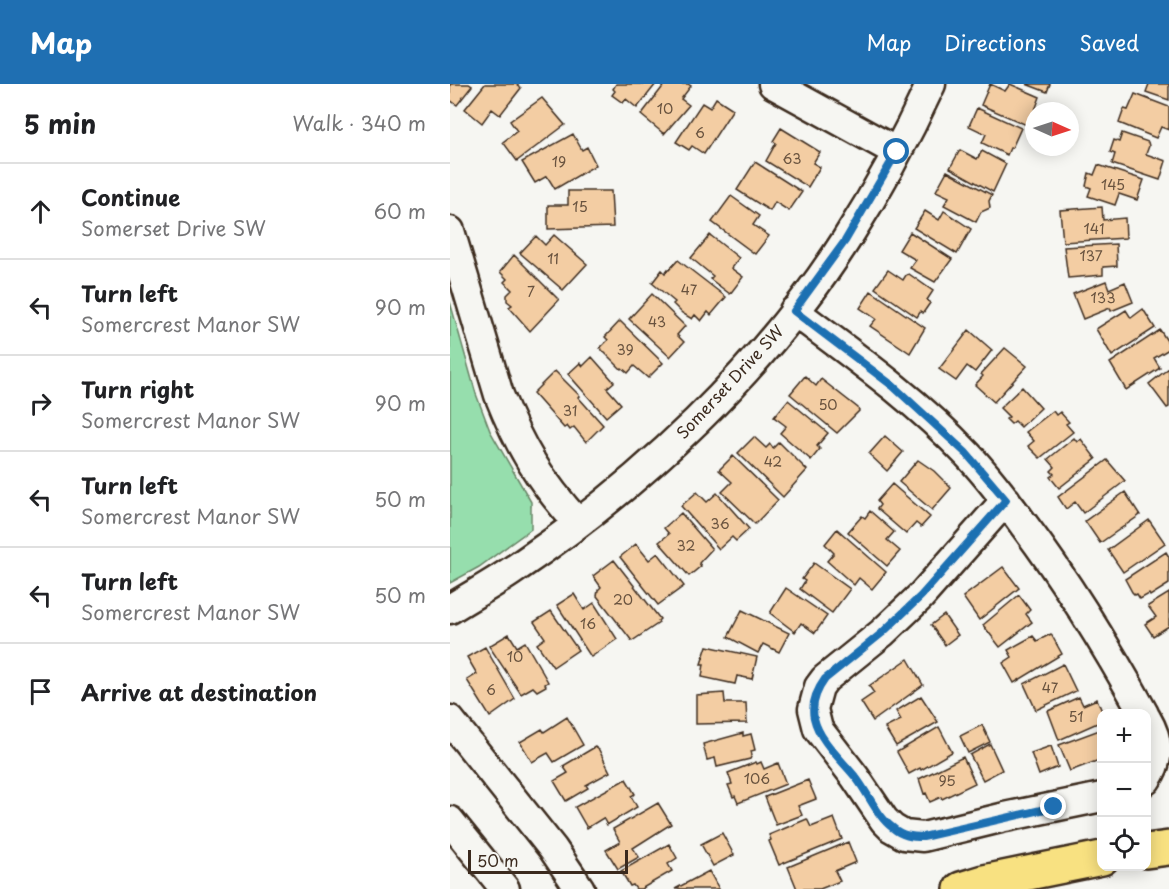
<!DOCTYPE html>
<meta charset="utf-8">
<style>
body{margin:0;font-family:"Playpen Sans",sans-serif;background:#f2f2f2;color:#202124}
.controls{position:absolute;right:18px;bottom:18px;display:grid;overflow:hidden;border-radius:12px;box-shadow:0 3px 15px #0003}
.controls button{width:54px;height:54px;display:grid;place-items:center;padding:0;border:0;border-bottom:2px solid #e0e0e0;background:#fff;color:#202124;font:30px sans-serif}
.compass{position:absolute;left:575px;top:18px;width:54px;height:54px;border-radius:50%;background:#fff;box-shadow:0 3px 15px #0003;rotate:93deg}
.scale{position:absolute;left:18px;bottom:15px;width:160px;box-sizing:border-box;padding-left:6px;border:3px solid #3b2a1e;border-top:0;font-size:16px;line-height:21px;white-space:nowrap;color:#3b2a1e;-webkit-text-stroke:4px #f6f6f2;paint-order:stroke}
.stop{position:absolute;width:18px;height:18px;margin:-14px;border:4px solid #1f6fb2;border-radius:50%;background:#fff}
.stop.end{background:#1f6fb2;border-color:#fff;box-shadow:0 2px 6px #0008}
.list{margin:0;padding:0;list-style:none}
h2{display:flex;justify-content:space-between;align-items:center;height:78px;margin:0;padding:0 24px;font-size:26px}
h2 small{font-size:20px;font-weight:400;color:#757577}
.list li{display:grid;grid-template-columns:39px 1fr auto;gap:18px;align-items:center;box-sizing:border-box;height:96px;padding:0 24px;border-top:2px solid #e0e0e0}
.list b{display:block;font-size:22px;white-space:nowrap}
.list p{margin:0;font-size:20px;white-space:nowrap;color:#757577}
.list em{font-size:20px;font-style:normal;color:#757577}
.icon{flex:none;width:33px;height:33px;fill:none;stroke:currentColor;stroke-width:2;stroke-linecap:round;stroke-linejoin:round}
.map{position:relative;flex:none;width:719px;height:805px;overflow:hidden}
header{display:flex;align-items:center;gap:36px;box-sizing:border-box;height:84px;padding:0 30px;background:#1f6fb2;color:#fff}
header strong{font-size:28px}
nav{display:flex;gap:33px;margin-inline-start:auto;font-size:21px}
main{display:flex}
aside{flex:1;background:#fff}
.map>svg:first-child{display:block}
</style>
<header>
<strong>Map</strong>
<nav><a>Map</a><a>Directions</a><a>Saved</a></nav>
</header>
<main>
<aside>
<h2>5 min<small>Walk · 340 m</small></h2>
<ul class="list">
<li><svg class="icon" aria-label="ahead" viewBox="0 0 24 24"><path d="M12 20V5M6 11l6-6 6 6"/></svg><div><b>Continue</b><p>Somerset Drive SW</p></div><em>60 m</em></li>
<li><svg class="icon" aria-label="left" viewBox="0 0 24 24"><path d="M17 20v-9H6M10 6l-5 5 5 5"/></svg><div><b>Turn left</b><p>Somercrest Manor SW</p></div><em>90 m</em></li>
<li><svg class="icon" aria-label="right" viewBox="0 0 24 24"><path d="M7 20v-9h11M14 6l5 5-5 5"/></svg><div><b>Turn right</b><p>Somercrest Manor SW</p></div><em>90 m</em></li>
<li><svg class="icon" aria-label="left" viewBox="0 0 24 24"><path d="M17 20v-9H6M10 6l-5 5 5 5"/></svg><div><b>Turn left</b><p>Somercrest Manor SW</p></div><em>50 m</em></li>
<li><svg class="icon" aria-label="left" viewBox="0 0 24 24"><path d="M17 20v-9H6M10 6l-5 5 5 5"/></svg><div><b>Turn left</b><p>Somercrest Manor SW</p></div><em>50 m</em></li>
<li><svg class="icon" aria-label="arrive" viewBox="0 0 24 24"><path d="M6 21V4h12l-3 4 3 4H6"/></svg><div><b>Arrive at destination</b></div></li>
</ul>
</aside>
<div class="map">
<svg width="719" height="805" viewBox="0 0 719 805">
<rect width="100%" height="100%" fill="#f6f6f2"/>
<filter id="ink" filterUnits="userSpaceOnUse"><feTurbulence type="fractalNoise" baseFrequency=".0167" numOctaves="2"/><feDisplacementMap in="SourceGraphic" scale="12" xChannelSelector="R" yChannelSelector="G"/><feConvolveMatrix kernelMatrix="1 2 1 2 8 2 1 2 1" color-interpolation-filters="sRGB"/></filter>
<g filter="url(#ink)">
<path fill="#96dead" stroke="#688466" stroke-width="1.5" d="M 0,218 L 26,310 L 40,347 L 81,418 L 81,445 L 29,483 L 0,499 Z"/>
<path fill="#f3cda3" stroke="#3b2a1e" stroke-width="1.5" d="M 0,0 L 19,0 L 22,2 L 7,21 L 0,16 Z
M 35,0 L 66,0 L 71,4 L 50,31 L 42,25 L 32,39 L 15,25 Z
M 166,0 L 206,0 L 187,24 L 176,15 L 173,19 L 162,11 L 165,7 L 163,5 Z
M 215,0 L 238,0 L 241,2 L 231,15 L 239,21 L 214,50 L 191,31 Z
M 540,0 L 555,7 L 560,0 L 590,13 L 579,42 L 531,21 Z
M 576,0 L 600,0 L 597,8 Z
M 699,0 L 719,0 L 719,16 L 696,8 Z
M 685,10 L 719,23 L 719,46 L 711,43 L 706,54 L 669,39 L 674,25 L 678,26 Z
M 92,14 L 115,41 L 67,77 L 53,58 L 67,47 L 60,37 Z
M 266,14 L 283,25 L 254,70 L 242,62 L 239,66 L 226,58 L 252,19 L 260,24 Z
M 527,24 L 571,44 L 562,64 L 560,64 L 557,71 L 532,59 L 536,50 L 519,42 Z
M 331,44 L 370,68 L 363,79 L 370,83 L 358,103 L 316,77 L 326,59 L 323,57 Z
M 672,49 L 698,58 L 699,62 L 696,70 L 716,77 L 710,96 L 662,80 L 665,70 L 660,68 L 664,56 L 669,58 Z
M 123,50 L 132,66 L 137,63 L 146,81 L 105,105 L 97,92 L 85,99 L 72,78 Z
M 510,66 L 527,75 L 532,67 L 556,80 L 543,108 L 500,84 Z
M 305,78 L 352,108 L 339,127 L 325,118 L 320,127 L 287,106 Z
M 648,81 L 694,96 L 687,116 L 669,110 L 665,121 L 638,112 L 641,104 L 636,102 L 639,89 L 644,91 Z
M 497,87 L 542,111 L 539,117 L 540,124 L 531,128 L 526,138 L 494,121 L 499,113 L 486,107 Z
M 118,107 L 161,107 L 163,143 L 98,145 L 98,121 L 118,121 Z
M 281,112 L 309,132 L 303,141 L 319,152 L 305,170 L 262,138 Z
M 652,123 L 653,136 L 675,134 L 676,154 L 613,158 L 610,126 Z
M 475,127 L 489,136 L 494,127 L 521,145 L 507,170 L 464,144 Z
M 460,148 L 502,175 L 485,198 L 460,184 L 466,176 L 449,166 Z
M 104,151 L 137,180 L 113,206 L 70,169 L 86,152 L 95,161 Z
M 260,151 L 289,174 L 281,184 L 293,193 L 280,210 L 260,195 L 263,192 L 241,174 Z
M 666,160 L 667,182 L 653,183 L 653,191 L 618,194 L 614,163 Z
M 64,171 L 109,216 L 80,247 L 59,223 L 62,221 L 57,217 L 57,211 L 62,206 L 54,198 L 57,195 L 50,188 Z
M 228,176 L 276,213 L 261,231 L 258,228 L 251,237 L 245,231 L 242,235 L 232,229 L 223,220 L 225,218 L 202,199 L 212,186 L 215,189 L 218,185 L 219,186 Z
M 438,186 L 453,196 L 456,191 L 459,190 L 483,207 L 477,216 L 480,219 L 473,229 L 471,227 L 467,233 L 425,204 Z
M 656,197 L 659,205 L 675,198 L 683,218 L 661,227 L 660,224 L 633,235 L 623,210 Z
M 421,207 L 475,244 L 460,269 L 420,242 L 426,235 L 410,224 Z
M 202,210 L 235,242 L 227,251 L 234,258 L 220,273 L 179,235 Z
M 693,225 L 705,244 L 662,272 L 646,245 L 676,226 L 681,234 Z
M 170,237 L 213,279 L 198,294 L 184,282 L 178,289 L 172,284 L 171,285 L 150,264 L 158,256 L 155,253 Z
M 519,246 L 542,266 L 525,288 L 517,282 L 506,297 L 489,285 Z
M 710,246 L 719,260 L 719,265 L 704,274 L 710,284 L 676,306 L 660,279 Z
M 555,264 L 577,282 L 544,318 L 525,301 L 533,292 L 531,290 Z
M 142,273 L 164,298 L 157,304 L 171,320 L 156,333 L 118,290 L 130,279 L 133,282 Z
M 719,284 L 719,323 L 717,324 L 699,300 Z
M 105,287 L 130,312 L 128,313 L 153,341 L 136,358 L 124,343 L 120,346 L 117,342 L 114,344 L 83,309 Z
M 355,292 L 366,302 L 371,295 L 408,324 L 409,327 L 387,349 L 340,310 Z
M 572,303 L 591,324 L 571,343 L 565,337 L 561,340 L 556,335 L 559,333 L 550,324 Z
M 338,316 L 378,349 L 367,362 L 370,365 L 361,376 L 330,349 L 336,342 L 324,333 Z
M 603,327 L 606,331 L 610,328 L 619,338 L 616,340 L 623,348 L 590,374 L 578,362 L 584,357 L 576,348 Z
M 435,352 L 453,368 L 437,387 L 419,370 Z
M 304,353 L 316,364 L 320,360 L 323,364 L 329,358 L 357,386 L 333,413 L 288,369 Z
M 624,354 L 627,358 L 631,355 L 646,375 L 609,404 L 600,393 L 604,390 L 601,387 L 605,383 L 598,375 Z
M 283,372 L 328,416 L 305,440 L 272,408 L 282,398 L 269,386 Z
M 468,376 L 484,387 L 501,404 L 482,426 L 449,398 Z
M 657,376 L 675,397 L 633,429 L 625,418 L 616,425 L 608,413 Z
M 442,400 L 480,433 L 471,443 L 466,439 L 456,450 L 427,425 L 430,421 L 427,417 Z
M 247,408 L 257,418 L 267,409 L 299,445 L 286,457 L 282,453 L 269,465 L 231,422 Z
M 675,408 L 690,431 L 650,459 L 635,437 Z
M 420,427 L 444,448 L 437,456 L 450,467 L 437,482 L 398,448 L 412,432 L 415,434 Z
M 231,429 L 262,465 L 249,479 L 251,482 L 239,492 L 209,458 L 219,450 L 214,444 Z
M 699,436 L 715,459 L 673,488 L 658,466 Z
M 387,445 L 436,488 L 422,505 L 409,494 L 404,501 L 377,477 L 384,469 L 375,460 Z
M 186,460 L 199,476 L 208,469 L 234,502 L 208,521 L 170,473 Z
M 716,468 L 719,473 L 719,500 L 700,512 L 699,510 L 690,515 L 687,510 L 685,511 L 682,508 L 675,495 Z
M 164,476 L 210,535 L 208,537 L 209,539 L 182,557 L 147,512 L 148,506 L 151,503 L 143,492 Z
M 364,479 L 400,505 L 382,529 L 350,505 L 355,497 L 352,495 Z
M 553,483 L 569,504 L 529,536 L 513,513 Z
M 336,504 L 377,532 L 365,549 L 351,539 L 345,548 L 320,529 Z
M 719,509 L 719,542 L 703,552 L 695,540 L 706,533 L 698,522 Z
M 124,510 L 134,526 L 144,519 L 167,555 L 141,573 L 107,521 Z
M 569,511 L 580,526 L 576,530 L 582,538 L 550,563 L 533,541 Z
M 292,526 L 339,549 L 329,568 L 313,560 L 308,569 L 278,553 Z
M 101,527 L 128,566 L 103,583 L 87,560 L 95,554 L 84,538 Z
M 494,531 L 508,551 L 495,561 L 481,541 Z
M 59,550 L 67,563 L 75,558 L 98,598 L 95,600 L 96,602 L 87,607 L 83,603 L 71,610 L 39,562 Z
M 601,550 L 612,570 L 564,599 L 553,579 L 562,573 L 558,566 L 583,552 L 587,557 Z
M 257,562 L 307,573 L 302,595 L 287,592 L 285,600 L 252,593 L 254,580 L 251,580 Z
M 35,563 L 65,615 L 40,633 L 17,596 L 27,590 L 17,573 Z
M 458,575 L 473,601 L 423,637 L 411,618 L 424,609 L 419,602 Z
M 613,580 L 626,607 L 586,626 L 574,600 Z
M 274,609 L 275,619 L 296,619 L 297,639 L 246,640 L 246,611 Z
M 471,612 L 488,638 L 446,662 L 435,644 L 451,636 L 446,627 Z
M 629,613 L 633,621 L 647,615 L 653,630 L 652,630 L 652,637 L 609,656 L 598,627 Z
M 117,633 L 133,661 L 104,678 L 98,669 L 82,678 L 70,658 L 92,645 L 94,648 Z
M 532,641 L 540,658 L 518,669 L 510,652 Z
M 489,643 L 502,668 L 471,686 L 470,684 L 459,690 L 447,668 Z
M 652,645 L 652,675 L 620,687 L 609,661 Z
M 293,649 L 293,652 L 301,650 L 305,666 L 301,667 L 302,671 L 300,675 L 267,683 L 265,674 L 257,676 L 253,660 Z
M 540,660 L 552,686 L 533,696 L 520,671 Z
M 601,662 L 608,683 L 589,691 L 581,669 Z
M 145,663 L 149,666 L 160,688 L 136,701 L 138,704 L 116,717 L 104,697 L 118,689 L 113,682 Z
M 513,673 L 525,699 L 492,715 L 491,713 L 480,718 L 476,709 L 474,710 L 469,695 Z
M 306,678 L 307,680 L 311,678 L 314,685 L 328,679 L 336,700 L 288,719 L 285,712 L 283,713 L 278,701 L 282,700 L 278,689 Z
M 176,695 L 185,710 L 181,712 L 187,723 L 157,741 L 153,734 L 137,744 L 125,723 Z
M 358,696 L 366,715 L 348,722 L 352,731 L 326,741 L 315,713 Z
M 208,719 L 221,740 L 183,764 L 189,773 L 168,785 L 156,766 L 170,758 L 163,745 Z
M 384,734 L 392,755 L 329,781 L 319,757 L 321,756 L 319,751 L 357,735 L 361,743 Z
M 272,749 L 284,771 L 263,782 L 251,760 Z
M 398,758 L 406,778 L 385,787 L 390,797 L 370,805 L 347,805 L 338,783 Z
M 219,760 L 227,774 L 218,780 L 222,787 L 191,805 L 186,805 L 183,801 L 180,802 L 171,787 Z
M 259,787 L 269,805 L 225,805 Z"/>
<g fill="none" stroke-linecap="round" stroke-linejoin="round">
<defs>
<path id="minor" d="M 323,0 L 447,68
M 0,147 L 49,311 C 70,364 90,397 128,439
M 344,227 C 404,272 465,315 517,370 C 538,392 556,416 574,441 C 620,502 657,563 694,630
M 556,416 L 471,512 L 432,549 L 375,595 L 369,603 L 363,625 L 368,645 L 405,693 L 434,736 L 442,744 L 454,751 L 473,753 L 555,733 L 652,713
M 0,525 C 22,511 45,499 66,484 C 191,400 314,284 396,156 C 428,106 456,54 481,0
M 696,634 C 709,656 711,675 696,696
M 0,636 L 103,765 L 130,805
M 0,737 L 55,805"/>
<path id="major" d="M 696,767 L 719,764
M 511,805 L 534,798 L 652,774"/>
</defs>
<use href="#minor" stroke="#3b2a1e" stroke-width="33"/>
<use href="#major" stroke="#3b2a1e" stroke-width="38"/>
<use href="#minor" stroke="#f6f6f2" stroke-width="28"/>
<use href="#major" stroke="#f8e181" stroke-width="33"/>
</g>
</g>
<g fill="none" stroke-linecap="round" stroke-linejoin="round" filter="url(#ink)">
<path stroke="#1f6fb2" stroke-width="8" d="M 447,68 L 395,157 L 344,227 L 443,302 L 516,369 L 556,416 L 471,512 L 432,549 L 375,595 C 367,606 361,620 364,634 C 369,657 393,677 407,695 C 419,711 427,732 443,744 C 452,752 462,753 473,753 L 604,723"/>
</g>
<g text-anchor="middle" stroke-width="6" stroke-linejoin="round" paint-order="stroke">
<g font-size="14" fill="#69533f">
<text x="215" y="30">10</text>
<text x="250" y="54">6</text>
<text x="342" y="80">63</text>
<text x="109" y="83">19</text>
<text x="663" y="106">145</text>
<text x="130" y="128">15</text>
<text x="644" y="150">141</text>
<text x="641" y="177">137</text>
<text x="103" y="180">11</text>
<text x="239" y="211">47</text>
<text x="81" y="213">7</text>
<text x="653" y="219">133</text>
<text x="207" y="243">43</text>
<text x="175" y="271">39</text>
<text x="378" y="326">50</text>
<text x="120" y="332">31</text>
<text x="323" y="383">42</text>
<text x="270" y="445">36</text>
<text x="236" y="467">32</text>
<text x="173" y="521">20</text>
<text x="138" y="545">16</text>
<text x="65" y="578">10</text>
<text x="600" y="609">47</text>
<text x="41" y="611">6</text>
<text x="626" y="638">51</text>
<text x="307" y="700">106</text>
<text x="497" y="702">95</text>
</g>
<g font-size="16" fill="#3b2a1e" stroke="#f6f6f2">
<text transform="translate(280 298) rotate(-47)" y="6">Somerset Drive SW</text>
</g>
</g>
</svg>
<div class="controls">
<button>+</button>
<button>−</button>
<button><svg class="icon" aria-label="locate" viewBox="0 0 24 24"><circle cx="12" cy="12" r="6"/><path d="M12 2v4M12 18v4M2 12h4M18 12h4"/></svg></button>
</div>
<svg class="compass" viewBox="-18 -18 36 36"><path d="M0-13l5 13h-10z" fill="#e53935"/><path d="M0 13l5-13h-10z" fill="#757577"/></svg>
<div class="scale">50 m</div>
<div class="stop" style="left:447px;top:68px"></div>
<div class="stop end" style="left:604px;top:723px"></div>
</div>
</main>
